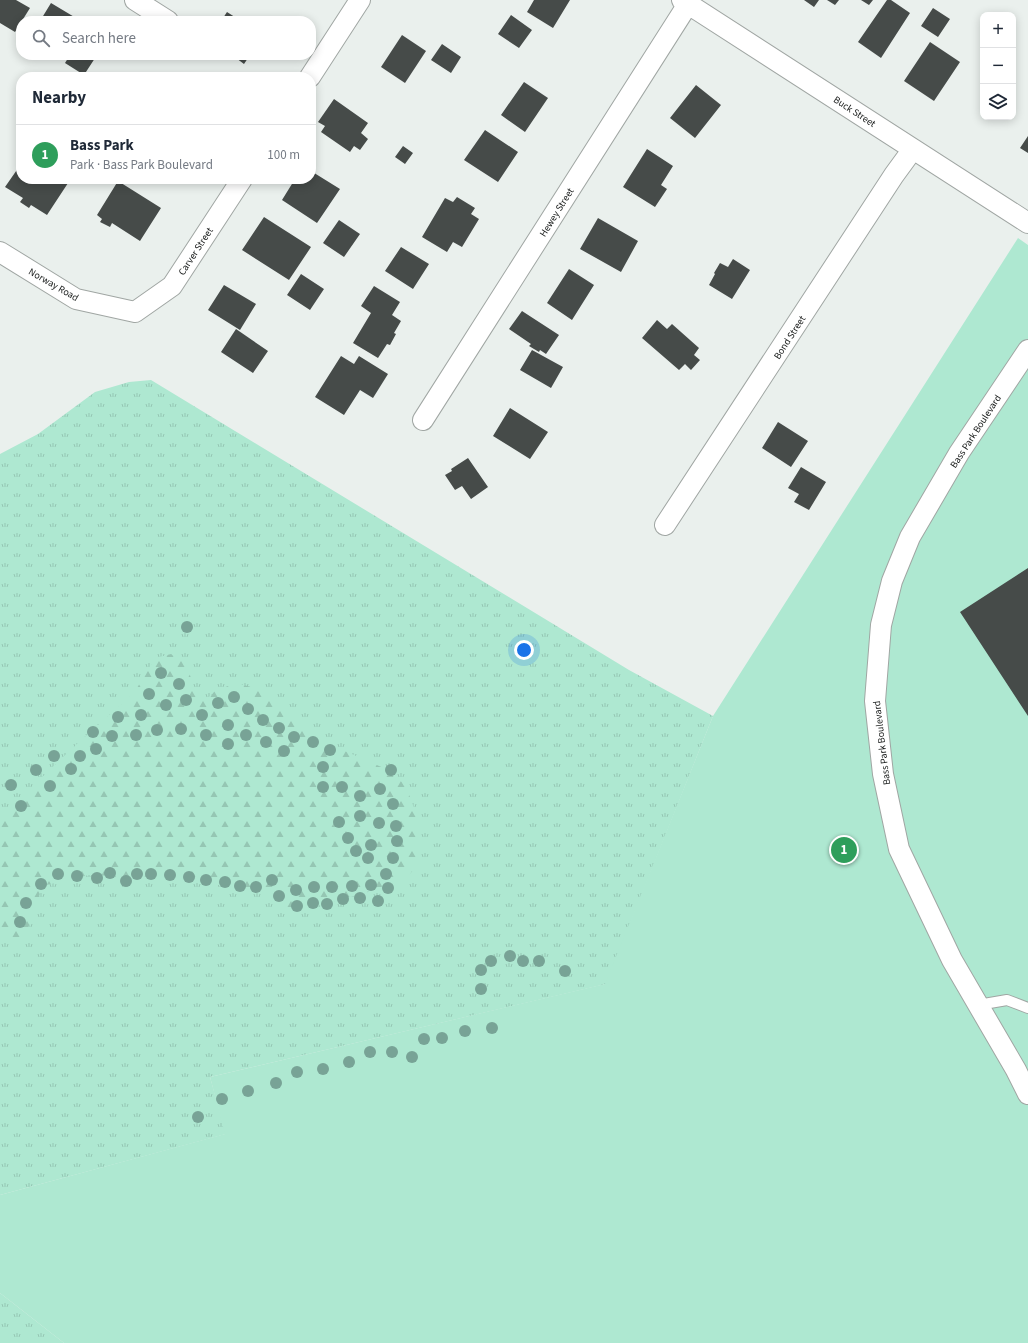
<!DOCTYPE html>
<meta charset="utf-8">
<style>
body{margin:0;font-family:"Source Sans 3",sans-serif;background:#f2f2f3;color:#1f2937}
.controls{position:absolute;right:12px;top:12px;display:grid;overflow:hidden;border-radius:8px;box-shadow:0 2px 10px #0003}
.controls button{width:36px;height:36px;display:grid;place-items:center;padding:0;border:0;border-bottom:1px solid #e0e1e3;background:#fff;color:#1f2937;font:20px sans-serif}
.you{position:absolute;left:524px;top:650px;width:14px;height:14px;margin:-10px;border:3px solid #fff;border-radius:50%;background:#1a73e8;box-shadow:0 0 0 6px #1a73e833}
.badge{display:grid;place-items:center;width:26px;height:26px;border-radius:50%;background:#d93025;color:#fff;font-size:13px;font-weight:700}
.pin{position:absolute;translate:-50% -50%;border:2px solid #fff;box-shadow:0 1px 4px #0006}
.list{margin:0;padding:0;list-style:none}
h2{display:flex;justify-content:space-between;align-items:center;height:52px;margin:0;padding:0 16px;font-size:17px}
h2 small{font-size:13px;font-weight:400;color:#747a83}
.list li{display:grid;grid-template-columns:26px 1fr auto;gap:12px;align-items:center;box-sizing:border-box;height:60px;padding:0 16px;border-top:1px solid #e0e1e3}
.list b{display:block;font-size:15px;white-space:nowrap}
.list p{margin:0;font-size:13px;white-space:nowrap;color:#747a83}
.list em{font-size:13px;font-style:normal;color:#747a83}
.icon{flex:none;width:22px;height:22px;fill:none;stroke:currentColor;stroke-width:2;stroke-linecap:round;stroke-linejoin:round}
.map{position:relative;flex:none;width:1028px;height:1343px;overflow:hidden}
.search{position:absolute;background:#fff;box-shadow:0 2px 10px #0003;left:16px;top:16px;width:300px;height:44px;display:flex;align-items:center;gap:10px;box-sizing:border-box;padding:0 14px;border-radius:16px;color:#747a83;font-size:15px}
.panel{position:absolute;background:#fff;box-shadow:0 2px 10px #0003;left:16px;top:72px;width:300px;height:112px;border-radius:16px}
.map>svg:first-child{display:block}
</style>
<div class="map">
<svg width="1028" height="1343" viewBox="0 0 1028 1343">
<defs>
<pattern id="grass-tufts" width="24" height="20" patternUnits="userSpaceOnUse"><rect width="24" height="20" fill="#aee8d1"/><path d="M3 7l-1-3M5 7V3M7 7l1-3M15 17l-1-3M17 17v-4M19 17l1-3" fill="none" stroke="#95c6b3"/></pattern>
<pattern id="forest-firs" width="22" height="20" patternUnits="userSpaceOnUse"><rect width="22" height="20" fill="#aee8d1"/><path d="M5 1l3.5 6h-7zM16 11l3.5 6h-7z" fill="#95c6b3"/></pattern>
</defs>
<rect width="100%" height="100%" fill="#eaf0ed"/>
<path fill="url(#grass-tufts)" d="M 151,380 L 629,670 L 713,716 L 606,984 L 210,1077 L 226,1134 L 0,1195 L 0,454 L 38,434 L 95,392 L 129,382 Z
M 0,1293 L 64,1343 L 0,1343 Z"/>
<path fill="url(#forest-firs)" d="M 171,654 L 185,662 L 191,678 L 196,695 L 206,700 L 215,691 L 236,683 L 255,688 L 272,703 L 329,744 L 395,773 L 407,789 L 418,819 L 417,866 L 407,877 L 368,892 L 314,907 L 289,910 L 258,890 L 154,877 L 89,875 L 42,886 L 32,921 L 19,940 L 0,940 L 0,817 L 80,741 L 134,693 L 155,658 Z"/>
<path fill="#aee8d1" d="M 1018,238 L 1028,245 L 1028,1343 L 64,1343 L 0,1293 L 0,1195 L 225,1134 L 210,1077 L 605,984 L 713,716 Z"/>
<path fill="#464b49" d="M 0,0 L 16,0 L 30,8 L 15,32 L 0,23 Z
M 534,0 L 570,0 L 553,28 L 527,12 Z
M 804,0 L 819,0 L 814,7 Z
M 827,0 L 839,0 L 835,5 Z
M 861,0 L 873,0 L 869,5 Z
M 887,0 L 891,0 L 910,13 L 881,58 L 858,42 Z
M 51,3 L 81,21 L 40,21 Z
M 933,8 L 950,19 L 938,37 L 921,26 Z
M 227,12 L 241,21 L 221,21 Z
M 511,15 L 532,30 L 519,48 L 498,34 Z
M 402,35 L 426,51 L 405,83 L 381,67 Z
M 930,42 L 960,62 L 934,101 L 904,81 Z
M 442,44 L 461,57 L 451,73 L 431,60 Z
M 70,55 L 97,55 L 84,75 L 65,63 Z
M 232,55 L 250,55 L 244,64 Z
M 524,82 L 548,98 L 525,132 L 501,115 Z
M 696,85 L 721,105 L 695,138 L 670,118 Z
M 334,99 L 368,123 L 361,133 L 368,139 L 360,150 L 354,146 L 350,152 L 321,132 L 325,126 L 318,122 Z
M 485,130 L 518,152 L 498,182 L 464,160 Z
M 1028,136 L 1028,153 L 1020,148 Z
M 403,146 L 413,153 L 405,164 L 395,157 Z
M 647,149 L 673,166 L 661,185 L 667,189 L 655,207 L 623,187 Z
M 21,164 L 21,179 L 68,179 L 70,180 L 47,215 L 31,205 L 29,208 L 20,202 L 23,198 L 5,187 Z
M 311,171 L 340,189 L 317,223 L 282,200 L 295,179 L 311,179 Z
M 118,181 L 161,208 L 140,241 L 112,223 L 110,227 L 100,222 L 102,219 L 97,215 Z
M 457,197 L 475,208 L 471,214 L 479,219 L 462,247 L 453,242 L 447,252 L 422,237 L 445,198 L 453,202 Z
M 264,217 L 311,247 L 289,280 L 242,250 Z
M 598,218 L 638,241 L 621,272 L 580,249 Z
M 339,220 L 360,234 L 344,257 L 323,243 Z
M 401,247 L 429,264 L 413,289 L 385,271 Z
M 733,259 L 750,270 L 732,299 L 709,285 L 715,274 L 714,273 L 720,263 L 728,267 Z
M 569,269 L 594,285 L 572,320 L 547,303 Z
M 301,274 L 324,289 L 310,310 L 287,295 Z
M 224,285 L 256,304 L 240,330 L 208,310 Z
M 374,286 L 400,302 L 392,315 L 401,321 L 394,333 L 396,334 L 390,345 L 387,344 L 378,358 L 353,343 L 371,313 L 361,306 Z
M 522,311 L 559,335 L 546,354 L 540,350 L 539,352 L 529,346 L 531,344 L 509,329 Z
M 657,320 L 667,329 L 672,324 L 699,348 L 694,355 L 700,360 L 691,370 L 685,364 L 679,370 L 642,338 Z
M 236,329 L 268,351 L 253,373 L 221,352 Z
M 532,350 L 563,367 L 551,388 L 520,370 Z
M 341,356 L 354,364 L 359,356 L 388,374 L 373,398 L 360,390 L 344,415 L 315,397 Z
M 510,408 L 548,432 L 530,459 L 493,436 Z
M 778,422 L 808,441 L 791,467 L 762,448 Z
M 468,458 L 488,487 L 471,499 L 462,486 L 455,490 L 445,475 L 452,471 L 451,469 Z
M 801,467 L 826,482 L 809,510 L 794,502 L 799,494 L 788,488 Z
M 1028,568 L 1028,716 L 960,612 Z"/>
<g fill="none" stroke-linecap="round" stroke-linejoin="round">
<defs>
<path id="lane" d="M 978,1005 L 1007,1000 L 1028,1008"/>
<path id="street" d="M 135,0 L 168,21
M 682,0 L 1028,223
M 310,77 L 360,0
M 0,252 L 76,299 L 135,312 L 172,286 L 242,179
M 1028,350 L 959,453 L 910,537 L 892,581 L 881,625 L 875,701 L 883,774 L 899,849 L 952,960 L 1016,1070 L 1028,1094
M 423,420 L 688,4
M 665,525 L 894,175 L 913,149"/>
</defs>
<use href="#lane" stroke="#a0a6a3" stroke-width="12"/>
<use href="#street" stroke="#a0a6a3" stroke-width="22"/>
<use href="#lane" stroke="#fff" stroke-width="10"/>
<use href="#street" stroke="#fff" stroke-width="20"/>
</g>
<g fill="#78a396">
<circle cx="187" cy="627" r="6"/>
<circle cx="161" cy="673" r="6"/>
<circle cx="179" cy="684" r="6"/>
<circle cx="149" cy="694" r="6"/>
<circle cx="234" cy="697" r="6"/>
<circle cx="186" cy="700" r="6"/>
<circle cx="218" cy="703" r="6"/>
<circle cx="166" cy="705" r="6"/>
<circle cx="248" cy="709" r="6"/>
<circle cx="141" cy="715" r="6"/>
<circle cx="202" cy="715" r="6"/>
<circle cx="118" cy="717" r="6"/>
<circle cx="263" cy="720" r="6"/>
<circle cx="228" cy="725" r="6"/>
<circle cx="279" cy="728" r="6"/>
<circle cx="181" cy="729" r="6"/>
<circle cx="157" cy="730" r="6"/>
<circle cx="93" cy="732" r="6"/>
<circle cx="136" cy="735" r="6"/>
<circle cx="206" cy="735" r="6"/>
<circle cx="246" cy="735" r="6"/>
<circle cx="112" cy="736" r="6"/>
<circle cx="294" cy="737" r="6"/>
<circle cx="266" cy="742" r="6"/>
<circle cx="313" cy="742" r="6"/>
<circle cx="228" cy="744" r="6"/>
<circle cx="96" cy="749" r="6"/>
<circle cx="330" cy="750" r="6"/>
<circle cx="284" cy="751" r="6"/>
<circle cx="54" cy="756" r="6"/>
<circle cx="80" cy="756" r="6"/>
<circle cx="323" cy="767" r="6"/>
<circle cx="71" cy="769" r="6"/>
<circle cx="36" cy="770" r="6"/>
<circle cx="391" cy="770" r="6"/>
<circle cx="11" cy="785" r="6"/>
<circle cx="50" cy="786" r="6"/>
<circle cx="323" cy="787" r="6"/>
<circle cx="342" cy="787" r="6"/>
<circle cx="380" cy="789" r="6"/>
<circle cx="360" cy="796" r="6"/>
<circle cx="393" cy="804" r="6"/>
<circle cx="21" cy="806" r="6"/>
<circle cx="360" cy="816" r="6"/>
<circle cx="339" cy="822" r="6"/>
<circle cx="379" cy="823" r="6"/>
<circle cx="396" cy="826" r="6"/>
<circle cx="348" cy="838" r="6"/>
<circle cx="397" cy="841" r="6"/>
<circle cx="371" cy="845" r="6"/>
<circle cx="356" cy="851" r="6"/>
<circle cx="368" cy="858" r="6"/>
<circle cx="393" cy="858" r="6"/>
<circle cx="110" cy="873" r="6"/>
<circle cx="58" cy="874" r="6"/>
<circle cx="137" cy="874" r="6"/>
<circle cx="151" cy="874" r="6"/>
<circle cx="386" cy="874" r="6"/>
<circle cx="170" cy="875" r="6"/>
<circle cx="77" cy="876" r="6"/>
<circle cx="189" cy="877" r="6"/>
<circle cx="97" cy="878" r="6"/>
<circle cx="206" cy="880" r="6"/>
<circle cx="272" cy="880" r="6"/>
<circle cx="126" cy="881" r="6"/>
<circle cx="225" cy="882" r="6"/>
<circle cx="41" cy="884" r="6"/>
<circle cx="371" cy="885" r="6"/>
<circle cx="240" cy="886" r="6"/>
<circle cx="352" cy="886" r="6"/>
<circle cx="256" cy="887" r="6"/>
<circle cx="314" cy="887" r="6"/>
<circle cx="332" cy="887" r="6"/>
<circle cx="388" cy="888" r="6"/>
<circle cx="296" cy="890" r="6"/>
<circle cx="279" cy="896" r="6"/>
<circle cx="360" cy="898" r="6"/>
<circle cx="343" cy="899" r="6"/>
<circle cx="378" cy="901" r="6"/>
<circle cx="26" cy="903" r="6"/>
<circle cx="313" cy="903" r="6"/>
<circle cx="327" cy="904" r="6"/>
<circle cx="297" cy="906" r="6"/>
<circle cx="20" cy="922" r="6"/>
<circle cx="510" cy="956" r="6"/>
<circle cx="491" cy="961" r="6"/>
<circle cx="523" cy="961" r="6"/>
<circle cx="539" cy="961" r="6"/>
<circle cx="481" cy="970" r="6"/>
<circle cx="565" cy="971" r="6"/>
<circle cx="481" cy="989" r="6"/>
<circle cx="492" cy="1028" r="6"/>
<circle cx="465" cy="1031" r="6"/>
<circle cx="442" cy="1038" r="6"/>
<circle cx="424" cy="1039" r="6"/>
<circle cx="370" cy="1052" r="6"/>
<circle cx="392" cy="1052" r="6"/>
<circle cx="412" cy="1057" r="6"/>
<circle cx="349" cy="1062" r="6"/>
<circle cx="323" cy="1069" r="6"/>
<circle cx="297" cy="1072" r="6"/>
<circle cx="276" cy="1083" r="6"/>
<circle cx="248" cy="1091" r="6"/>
<circle cx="222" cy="1099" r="6"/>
<circle cx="198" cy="1117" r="6"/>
</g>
<g text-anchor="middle" stroke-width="4" stroke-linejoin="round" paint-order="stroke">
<g font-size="10" fill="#161918" stroke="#fff">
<text transform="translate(855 111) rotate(33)" y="4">Buck Street</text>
<text transform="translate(556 212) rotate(-58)" y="4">Hewey Street</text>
<text transform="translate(195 251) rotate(-57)" y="4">Carver Street</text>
<text transform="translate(54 284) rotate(30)" y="4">Norway Road</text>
<text transform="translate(789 337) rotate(-57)" y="4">Bond Street</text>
<text transform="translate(975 431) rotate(-57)" y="4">Bass Park Boulevard</text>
<text transform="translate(881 743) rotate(-97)" y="4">Bass Park Boulevard</text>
</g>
</g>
</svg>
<div class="controls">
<button>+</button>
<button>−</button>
<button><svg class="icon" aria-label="layers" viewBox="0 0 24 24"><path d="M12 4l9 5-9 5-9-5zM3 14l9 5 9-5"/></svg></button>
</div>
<div class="you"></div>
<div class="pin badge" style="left:844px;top:850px;background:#2e9e5b">1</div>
<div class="search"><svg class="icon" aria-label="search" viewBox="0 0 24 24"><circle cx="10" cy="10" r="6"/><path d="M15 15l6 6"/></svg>Search here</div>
<section class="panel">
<h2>Nearby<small></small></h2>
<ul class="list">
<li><span class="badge" style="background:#2e9e5b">1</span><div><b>Bass Park</b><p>Park · Bass Park Boulevard</p></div><em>100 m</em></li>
</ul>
</section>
</div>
